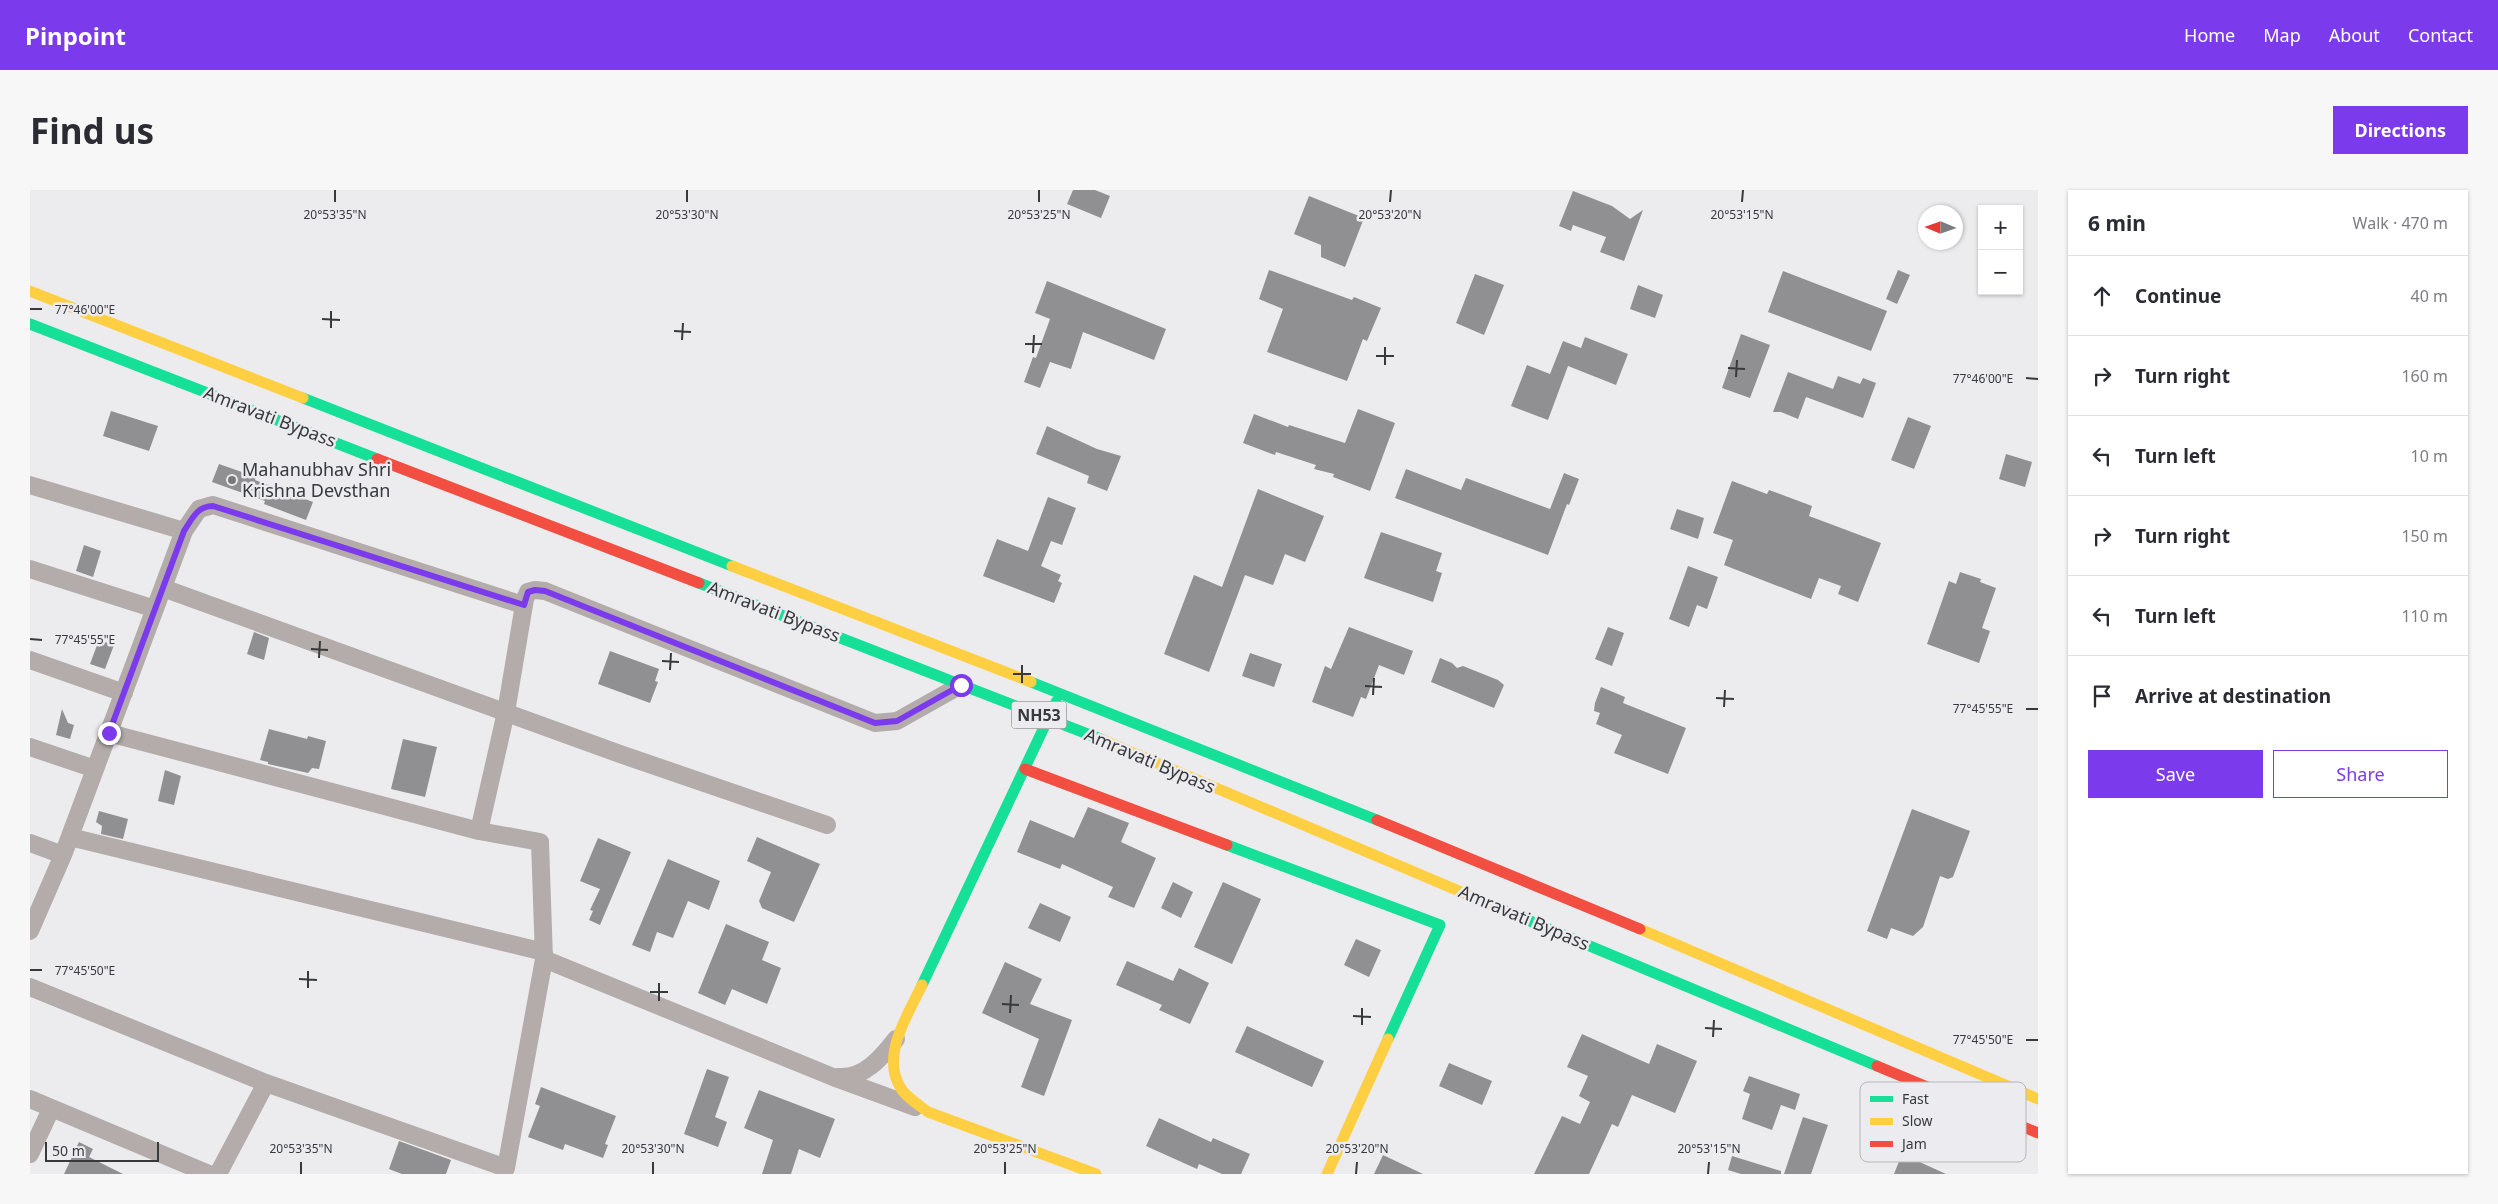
<!DOCTYPE html>
<meta charset="utf-8">
<style>
body{margin:0;font-family:"Noto Sans",sans-serif;background:#f7f7f7;color:#2b2b33}
.controls{position:absolute;right:15px;top:15px;display:grid;overflow:hidden;border-radius:0px;box-shadow:0 1px 4px #0004}
.controls button{width:45px;height:45px;display:grid;place-items:center;padding:0;border:0;border-bottom:1px solid #e1e1e2;background:#fff;color:#2b2b33;font:25px sans-serif}
.compass{position:absolute;left:1888px;top:15px;width:45px;height:45px;border-radius:50%;background:#fff;box-shadow:0 1px 4px #0004;rotate:272deg}
.scale{position:absolute;left:15px;bottom:12px;width:114px;box-sizing:border-box;padding-left:5px;border:2px solid #38393a;border-top:0;font-size:14px;line-height:18px;white-space:nowrap;color:#38393a;-webkit-text-stroke:4px #ebebf0;paint-order:stroke}
.stop{position:absolute;width:15px;height:15px;margin:-11px;border:4px solid #7c3aed;border-radius:50%;background:#fff}
.stop.end{background:#7c3aed;border-color:#fff;box-shadow:0 1px 5px #0008}
.list{margin:0;padding:0;list-style:none}
h2{display:flex;justify-content:space-between;align-items:center;height:65px;margin:0;padding:0 20px;font-size:21px}
h2 small{font-size:16px;font-weight:400;color:#7c7c81}
.list li{display:grid;grid-template-columns:32px 1fr auto;gap:15px;align-items:center;box-sizing:border-box;height:80px;padding:0 20px;border-top:1px solid #e1e1e2}
.list b{display:block;font-size:19px;white-space:nowrap}
.list em{font-size:16px;font-style:normal;color:#7c7c81}
.actions{display:flex;gap:10px;padding:15px 20px}
.actions a{flex:1;padding:11px 0;border:1px solid #7c3aed;border-radius:0px;text-align:center;font-size:18px;color:#7c3aed}
.actions .main{background:#7c3aed;color:#fff}
.icon{flex:none;width:28px;height:28px;fill:none;stroke:currentColor;stroke-width:2;stroke-linecap:round;stroke-linejoin:round}
.map{position:relative;flex:none;width:2008px;height:984px;overflow:hidden;border-radius:0px}
header{display:flex;align-items:center;gap:30px;box-sizing:border-box;height:70px;padding:0 25px;background:#7c3aed;color:#fff}
header strong{font-size:24px}
nav{display:flex;gap:28px;margin-inline-start:auto;font-size:18px}
.intro{display:flex;align-items:center;justify-content:space-between;box-sizing:border-box;height:120px;padding:0 30px}
h1{margin:0;font-size:35px}
.button{padding:12px 22px;border-radius:0px;background:#7c3aed;color:#fff;font-size:18px;font-weight:700}
main{display:flex;gap:30px;padding:0 30px}
aside{flex:1;background:#fff;border-radius:0px;box-shadow:0 1px 4px #0004}
.map>svg:first-child{display:block}
</style>
<header>
<strong>Pinpoint</strong>
<nav><a>Home</a><a>Map</a><a>About</a><a>Contact</a></nav>
</header>
<div class="intro"><h1>Find us</h1><a class="button">Directions</a></div>
<main>
<div class="map">
<svg width="2008" height="984" viewBox="0 0 2008 984">
<rect width="100%" height="100%" fill="#ececef"/>
<path fill="#909093" d="M 1043,0 L 1065,0 L 1080,6 L 1071,28 L 1037,14 Z
M 1543,1 L 1582,16 L 1600,29 L 1613,20 L 1594,71 L 1570,62 L 1576,47 L 1543,35 L 1541,41 L 1529,36 Z
M 1279,6 L 1334,28 L 1315,77 L 1291,67 L 1291,55 L 1264,44 Z
M 1239,80 L 1322,110 L 1324,107 L 1351,118 L 1337,151 L 1333,149 L 1317,191 L 1237,162 L 1253,119 L 1229,109 Z
M 1868,80 L 1880,85 L 1867,114 L 1856,109 Z
M 1753,81 L 1857,121 L 1841,161 L 1738,122 Z
M 1445,84 L 1474,95 L 1454,145 L 1426,133 Z
M 1017,91 L 1136,139 L 1124,170 L 1053,142 L 1041,179 L 1020,172 L 1010,198 L 994,192 L 1003,167 L 1006,168 L 1020,129 L 1005,123 Z
M 1608,95 L 1633,105 L 1625,128 L 1600,119 Z
M 1711,144 L 1740,155 L 1720,208 L 1692,198 Z
M 1555,147 L 1598,164 L 1586,195 L 1538,176 L 1518,230 L 1481,216 L 1497,175 L 1520,184 L 1533,151 L 1551,158 Z
M 1758,182 L 1803,199 L 1808,186 L 1830,194 L 1833,188 L 1846,193 L 1833,228 L 1776,207 L 1768,229 L 1751,222 L 1743,222 Z
M 1328,219 L 1365,233 L 1340,301 L 1303,287 L 1304,284 L 1284,279 L 1286,275 L 1246,262 L 1245,265 L 1213,253 L 1224,224 L 1258,237 L 1259,235 L 1315,253 Z
M 81,221 L 128,236 L 119,261 L 73,246 Z
M 1878,227 L 1901,236 L 1884,279 L 1861,270 Z
M 1017,236 L 1067,259 L 1091,266 L 1077,301 L 1057,293 L 1059,286 L 1006,264 Z
M 1976,264 L 2002,272 L 1995,297 L 1969,289 Z
M 189,274 L 226,287 L 225,290 L 283,312 L 276,330 L 234,314 L 235,311 L 182,292 Z
M 1376,279 L 1431,300 L 1436,288 L 1520,319 L 1534,283 L 1549,289 L 1539,315 L 1537,314 L 1518,365 L 1365,308 Z
M 1702,291 L 1737,304 L 1739,300 L 1782,316 L 1779,326 L 1851,353 L 1828,412 L 1808,404 L 1811,396 L 1789,388 L 1781,409 L 1694,375 L 1703,350 L 1683,343 Z
M 1228,299 L 1294,326 L 1275,372 L 1255,364 L 1243,395 L 1215,385 L 1179,482 L 1134,464 L 1164,385 L 1192,397 Z
M 1018,307 L 1046,318 L 1032,355 L 1021,351 L 1011,376 L 1031,385 L 1028,391 L 1032,393 L 1024,413 L 953,386 L 967,349 L 998,361 Z
M 1647,319 L 1674,328 L 1668,349 L 1640,339 Z
M 1351,342 L 1412,363 L 1406,381 L 1412,383 L 1403,412 L 1334,388 Z
M 54,355 L 71,361 L 63,387 L 46,381 Z
M 1658,376 L 1688,387 L 1677,419 L 1667,415 L 1659,437 L 1639,429 Z
M 1930,382 L 1951,389 L 1950,392 L 1966,398 L 1952,438 L 1960,441 L 1949,473 L 1897,454 L 1919,391 L 1926,394 Z
M 1319,437 L 1383,461 L 1374,485 L 1349,475 L 1336,509 L 1331,507 L 1323,527 L 1282,512 L 1295,476 L 1301,479 Z
M 1578,437 L 1594,443 L 1582,476 L 1565,469 Z
M 224,442 L 239,448 L 234,470 L 217,464 Z
M 69,450 L 84,455 L 75,479 L 60,474 Z
M 580,461 L 629,479 L 625,491 L 628,492 L 620,513 L 568,494 Z
M 1220,463 L 1252,474 L 1244,497 L 1212,486 Z
M 1410,468 L 1422,473 L 1427,478 L 1433,476 L 1468,490 L 1474,495 L 1464,518 L 1401,492 Z
M 1571,497 L 1595,507 L 1593,513 L 1656,538 L 1638,584 L 1584,563 L 1592,545 L 1566,534 L 1570,523 L 1564,521 L 1565,513 Z
M 32,519 L 38,533 L 44,535 L 40,549 L 26,545 Z
M 239,539 L 277,549 L 278,546 L 296,551 L 289,579 L 282,578 L 278,583 L 238,574 L 238,572 L 230,570 Z
M 373,549 L 407,557 L 395,607 L 361,599 Z
M 135,580 L 151,586 L 144,615 L 128,611 Z
M 1058,617 L 1099,633 L 1091,652 L 1126,668 L 1104,718 L 1078,707 L 1083,697 L 1032,674 L 1030,679 L 987,662 L 1000,630 L 1044,648 Z
M 1882,619 L 1940,641 L 1923,687 L 1918,689 L 1910,686 L 1893,737 L 1883,746 L 1861,738 L 1857,749 L 1837,741 Z
M 69,621 L 98,629 L 93,649 L 71,644 L 72,636 L 66,632 Z
M 727,647 L 790,674 L 764,732 L 732,718 L 729,711 L 741,682 L 717,671 Z
M 568,648 L 601,662 L 570,735 L 559,730 L 563,721 L 560,720 L 570,699 L 550,691 Z
M 638,669 L 690,691 L 679,720 L 658,711 L 643,748 L 627,742 L 620,762 L 602,755 Z
M 1143,692 L 1163,702 L 1151,728 L 1131,718 Z
M 1193,692 L 1231,709 L 1202,774 L 1164,757 Z
M 1010,713 L 1041,727 L 1030,752 L 998,738 Z
M 696,734 L 739,752 L 732,770 L 751,778 L 737,814 L 702,799 L 695,815 L 668,803 Z
M 1326,749 L 1351,760 L 1339,787 L 1314,775 Z
M 1097,771 L 1143,791 L 1149,778 L 1179,793 L 1160,834 L 1129,820 L 1132,815 L 1086,795 Z
M 975,772 L 1012,789 L 1000,814 L 1042,830 L 1014,906 L 991,897 L 1009,849 L 952,823 Z
M 1217,836 L 1294,871 L 1282,897 L 1205,862 Z
M 1552,844 L 1619,874 L 1627,854 L 1667,871 L 1645,923 L 1602,905 L 1588,937 L 1582,934 L 1559,984 L 1504,984 L 1532,926 L 1550,934 L 1560,912 L 1549,906 L 1558,886 L 1537,877 Z
M 1419,873 L 1462,891 L 1452,915 L 1409,896 Z
M 677,879 L 699,887 L 685,927 L 697,932 L 688,957 L 654,944 Z
M 1719,886 L 1770,904 L 1765,920 L 1751,915 L 1742,940 L 1712,929 L 1720,904 L 1713,901 Z
M 511,897 L 586,926 L 575,954 L 578,955 L 573,968 L 535,954 L 533,960 L 498,947 L 510,916 L 505,914 Z
M 729,900 L 805,929 L 790,968 L 769,959 L 761,984 L 732,984 L 743,950 L 714,938 Z
M 1773,927 L 1798,935 L 1781,984 L 1754,984 Z
M 1129,928 L 1181,952 L 1183,948 L 1220,964 L 1211,984 L 1192,984 L 1169,974 L 1167,979 L 1116,956 Z
M 369,951 L 421,970 L 416,984 L 372,984 L 359,979 Z
M 49,952 L 63,959 L 59,967 L 93,984 L 34,984 Z
M 1872,964 L 1916,984 L 1864,984 Z
M 1353,965 L 1393,984 L 1344,984 Z
M 1702,966 L 1751,981 L 1751,984 L 1711,984 L 1698,980 Z"/>
<g fill="none" stroke-linecap="round" stroke-linejoin="round">
<path stroke="#b3acaa" stroke-width="18" d="M 0,295 L 154,341
M 0,379 L 125,419
M 133,398 L 590,564 L 797,635
M 0,470 L 94,503
M 0,557 L 65,579
M 449,641 L 476,522 L 495,409 L 498,402 L 505,400 L 515,401 L 845,533 L 867,531 L 931,495
M 40,647 L 514,762
M 0,653 L 33,665
M 0,741 L 33,665 L 154,341 L 169,319 L 183,315 L 493,415
M 514,769 L 803,887 L 885,917
M 0,797 L 236,893 L 476,978 L 514,769 L 510,652 L 449,641 L 79,543
M 808,887 C 834,889 852,867 866,849
M 0,909 L 179,984
M 0,964 L 21,919
M 188,984 L 236,893"/>
<path stroke="#16e098" stroke-width="11" d="M 0,134 L 347,269
M 273,208 L 702,376
M 669,393 L 1073,550
M 1001,492 L 1347,630
M 1197,655 L 1410,735 L 1358,849
M 1469,718 L 1847,876
M 892,795 L 1026,512"/>
<path stroke="#ffcf43" stroke-width="11" d="M 0,101 L 273,208
M 702,376 L 1001,492
M 1073,550 L 1469,718
M 1610,739 L 2008,909
M 892,795 C 878,825 849,867 872,900 C 879,909 889,915 898,922 L 1066,984
M 1297,984 L 1358,849"/>
<path stroke="#f24e42" stroke-width="11" d="M 347,269 L 669,393
M 995,579 L 1197,655
M 1347,630 L 1610,739
M 1847,876 L 2008,943"/>
</g>
<g fill="none" stroke-linecap="round" stroke-linejoin="round">
<path stroke="#7c3aed" stroke-width="6" d="M 79,543 L 154,341 C 162,329 167,316 183,316 L 494,415 L 498,402 L 505,400 L 515,401 L 845,533 L 867,531 L 931,495"/>
</g>
<path fill="none" stroke="#38393a" stroke-width="2" d="M 305,12 L 305,0M 657,12 L 657,0M 1009,12 L 1009,0M 1360,12 L 1361,0M 1712,12 L 1713,0M 0,119 L 12,119M 292,129 L 310,130M 301,138 L 301,121M 644,141 L 661,142M 652,150 L 653,133M 995,154 L 1012,154M 1003,163 L 1004,145M 1346,166 L 1364,166M 1355,175 L 1355,157M 1698,178 L 1715,179M 1706,187 L 1707,170M 1996,188 L 2008,189M 0,449 L 12,450M 281,459 L 298,460M 289,468 L 290,451M 632,471 L 649,472M 640,480 L 641,463M 983,484 L 1001,484M 992,493 L 992,475M 1335,496 L 1352,497M 1343,505 L 1344,488M 1686,508 L 1704,509M 1694,517 L 1695,500M 1996,519 L 2008,519M 0,780 L 12,780M 269,789 L 287,790M 278,798 L 278,781M 620,802 L 638,802M 629,811 L 629,793M 972,814 L 989,815M 980,823 L 981,805M 1323,826 L 1341,827M 1332,835 L 1332,818M 1675,838 L 1692,839M 1683,847 L 1684,830M 1996,850 L 2008,850M 271,984 L 271,972M 623,984 L 623,972M 975,984 L 975,972M 1326,984 L 1327,972M 1678,984 L 1679,972"/>
<circle fill="#777879" stroke="#ebebf0" stroke-width="2" cx="202" cy="290" r="5"/>
<g text-anchor="middle" stroke-width="5" stroke-linejoin="round" paint-order="stroke">
<rect fill="#ebebf0" stroke="#6e6e71" stroke-width="1" x="981.5" y="511.5" width="55" height="27" rx="4"/>
<g font-size="16" font-weight="bold" fill="#38393a">
<text x="1009" y="531">NH53</text>
</g>
<g font-size="18" fill="#38393a" stroke="#ebebf0">
<text transform="translate(240 227) rotate(21)" y="6">Amravati Bypass</text>
<text transform="translate(744 422) rotate(21)" y="6">Amravati Bypass</text>
<text transform="translate(1120 571) rotate(23)" y="6">Amravati Bypass</text>
<text transform="translate(1494 728) rotate(23)" y="6">Amravati Bypass</text>
</g>
<g font-size="18" fill="#38393a" stroke="#ebebf0" text-anchor="start">
<text x="212" y="286">Mahanubhav Shri<tspan x="212" dy="21">Krishna Devsthan</tspan></text>
</g>
</g>
<rect x="1830" y="892" width="166" height="80" rx="8" fill="#ebebf0" stroke="#b5b6b9" stroke-width="1"/>
<rect x="1840" y="906" width="23" height="6" fill="#16e098"/>
<rect x="1840" y="928" width="23" height="7" fill="#ffcf43"/>
<rect x="1840" y="951" width="23" height="6" fill="#f24e42"/>
<g font-size="14" fill="#38393a">
<text x="1872" y="914">Fast</text>
<text x="1872" y="936">Slow</text>
<text x="1872" y="959">Jam</text>
</g>
<g font-size="12" text-anchor="middle" fill="#38393a" stroke="#ebebf0" stroke-width="5" stroke-linejoin="round" paint-order="stroke">
<text x="305" y="29">20°53'35"N</text>
<text x="657" y="29">20°53'30"N</text>
<text x="1009" y="29">20°53'25"N</text>
<text x="1360" y="29">20°53'20"N</text>
<text x="1712" y="29">20°53'15"N</text>
<text x="55" y="124">77°46'00"E</text>
<text x="1953" y="193">77°46'00"E</text>
<text x="55" y="454">77°45'55"E</text>
<text x="1953" y="523">77°45'55"E</text>
<text x="55" y="785">77°45'50"E</text>
<text x="1953" y="854">77°45'50"E</text>
<text x="271" y="963">20°53'35"N</text>
<text x="623" y="963">20°53'30"N</text>
<text x="975" y="963">20°53'25"N</text>
<text x="1327" y="963">20°53'20"N</text>
<text x="1679" y="963">20°53'15"N</text>
</g>
</svg>
<div class="controls">
<button>+</button>
<button>−</button>
</div>
<svg class="compass" viewBox="-18 -18 36 36"><path d="M0-13l5 13h-10z" fill="#e53935"/><path d="M0 13l5-13h-10z" fill="#7c7c81"/></svg>
<div class="scale">50 m</div>
<div class="stop" style="left:931px;top:495px"></div>
<div class="stop end" style="left:79px;top:543px"></div>
</div>
<aside>
<h2>6 min<small>Walk · 470 m</small></h2>
<ul class="list">
<li><svg class="icon" aria-label="ahead" viewBox="0 0 24 24"><path d="M12 20V5M6 11l6-6 6 6"/></svg><div><b>Continue</b></div><em>40 m</em></li>
<li><svg class="icon" aria-label="right" viewBox="0 0 24 24"><path d="M7 20v-9h11M14 6l5 5-5 5"/></svg><div><b>Turn right</b></div><em>160 m</em></li>
<li><svg class="icon" aria-label="left" viewBox="0 0 24 24"><path d="M17 20v-9H6M10 6l-5 5 5 5"/></svg><div><b>Turn left</b></div><em>10 m</em></li>
<li><svg class="icon" aria-label="right" viewBox="0 0 24 24"><path d="M7 20v-9h11M14 6l5 5-5 5"/></svg><div><b>Turn right</b></div><em>150 m</em></li>
<li><svg class="icon" aria-label="left" viewBox="0 0 24 24"><path d="M17 20v-9H6M10 6l-5 5 5 5"/></svg><div><b>Turn left</b></div><em>110 m</em></li>
<li><svg class="icon" aria-label="arrive" viewBox="0 0 24 24"><path d="M6 21V4h12l-3 4 3 4H6"/></svg><div><b>Arrive at destination</b></div></li>
</ul>
<div class="actions"><a class="main">Save</a><a>Share</a></div>
</aside>
</main>
